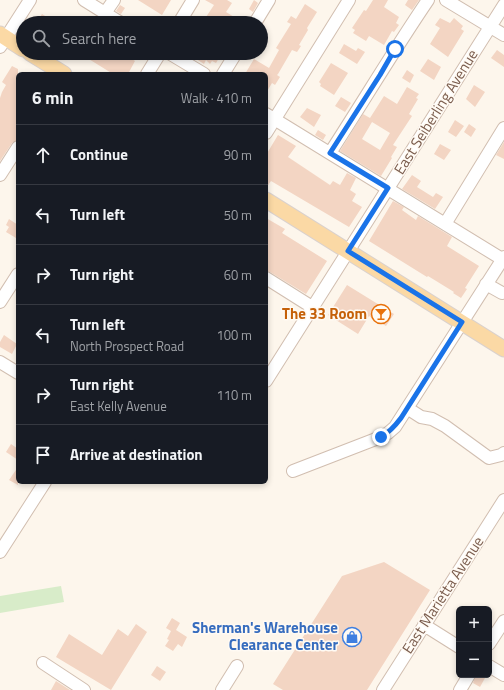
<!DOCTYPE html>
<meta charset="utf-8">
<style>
body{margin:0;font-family:"Titillium Web",sans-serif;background:#20242c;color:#f1f3f6}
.controls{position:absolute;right:12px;bottom:12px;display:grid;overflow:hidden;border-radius:6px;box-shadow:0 2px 6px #0003}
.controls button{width:36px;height:36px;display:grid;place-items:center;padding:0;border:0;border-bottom:1px solid #363941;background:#171b24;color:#f1f3f6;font:20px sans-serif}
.stop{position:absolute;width:12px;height:12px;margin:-9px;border:3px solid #1a73e8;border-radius:50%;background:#fff}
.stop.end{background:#1a73e8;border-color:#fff;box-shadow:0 1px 4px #0008}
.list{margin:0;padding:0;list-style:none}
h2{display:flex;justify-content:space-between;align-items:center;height:52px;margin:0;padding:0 16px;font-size:17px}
h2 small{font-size:13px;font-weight:400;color:#9ea1a6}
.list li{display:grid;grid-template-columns:26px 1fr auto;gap:12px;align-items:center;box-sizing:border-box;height:60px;padding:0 16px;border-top:1px solid #363941}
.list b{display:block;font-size:15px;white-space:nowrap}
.list p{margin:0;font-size:13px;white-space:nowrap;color:#9ea1a6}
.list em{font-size:13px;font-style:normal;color:#9ea1a6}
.icon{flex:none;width:22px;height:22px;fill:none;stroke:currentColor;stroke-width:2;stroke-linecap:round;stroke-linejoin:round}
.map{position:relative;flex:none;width:504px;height:690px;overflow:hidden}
.search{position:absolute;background:#171b24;box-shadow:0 2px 6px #0003;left:16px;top:16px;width:252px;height:44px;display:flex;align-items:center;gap:10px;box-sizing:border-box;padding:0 14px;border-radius:22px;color:#9ea1a6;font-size:15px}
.panel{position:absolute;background:#171b24;box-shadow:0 2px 6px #0003;left:16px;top:72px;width:252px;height:412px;border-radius:6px}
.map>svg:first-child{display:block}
</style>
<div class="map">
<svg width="504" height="690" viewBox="0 0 504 690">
<rect width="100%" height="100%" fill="#fdf6ec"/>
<path fill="#d8ecc9" d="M 61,586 L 64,602 L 0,613 L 0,596 Z"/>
<path fill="#f3d5c3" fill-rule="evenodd" d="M 138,0 L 171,0 L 162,15 Z
M 205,0 L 227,0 L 232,3 L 226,12 L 244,23 L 202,23 L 214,5 Z
M 254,0 L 258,3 L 253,12 L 249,9 Z
M 373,0 L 388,0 L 384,7 L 399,17 L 396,23 L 399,25 L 394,32 L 392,31 L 384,45 L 369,36 L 366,41 L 353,33 L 355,30 L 352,28 L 364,10 L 366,11 Z
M 408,0 L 419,0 L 412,10 L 405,5 Z
M 305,4 L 317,12 L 307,28 L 308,30 L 299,45 L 301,46 L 297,52 L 292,50 L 278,74 L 277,75 L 280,77 L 275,85 L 272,83 L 266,93 L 266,74 L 245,74 L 254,59 L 269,68 L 279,50 L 276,48 L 291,24 L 287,22 L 291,16 L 296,19 Z
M 120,5 L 125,8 L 121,14 L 116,11 Z
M 42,14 L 56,23 L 36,23 Z
M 440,18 L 450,23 L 454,18 L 463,26 L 461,29 L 464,31 L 448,57 L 430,44 L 440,28 L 435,25 Z
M 344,44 L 356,51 L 358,48 L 365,52 L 357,64 L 339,53 Z
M 497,50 L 504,55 L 504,67 L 491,58 Z
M 79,53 L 123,53 L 135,61 L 128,74 L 113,74 Z
M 187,53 L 222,53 L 216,63 L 212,61 L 210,64 L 206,60 L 204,64 Z
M 428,59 L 441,67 L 434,80 L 420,71 Z
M 331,63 L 348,73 L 334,95 L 320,86 L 321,84 L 319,82 Z
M 12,66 L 18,69 L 18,140 L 12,143 L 0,161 L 0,98 L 2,92 L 6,85 L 2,82 Z
M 407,70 L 414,75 L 410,83 L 402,78 Z
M 474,85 L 485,92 L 475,107 L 466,99 Z
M 407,87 L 419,94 L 416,98 L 418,99 L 409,114 L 412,116 L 393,145 L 397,147 L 391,157 L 392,158 L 381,176 L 340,151 L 363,114 L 370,118 L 384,96 L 397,104 ZM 372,122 L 390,133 L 380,150 L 362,139 Z
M 341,97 L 351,103 L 345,112 L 335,106 Z
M 307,108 L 321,115 L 314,127 L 300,117 Z
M 455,120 L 464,126 L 456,137 L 448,132 Z
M 469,124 L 476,129 L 471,137 L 464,132 Z
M 318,130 L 326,135 L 323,140 L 315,135 Z
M 278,135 L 296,146 L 288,157 L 330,185 L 333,181 L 340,185 L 347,173 L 356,178 L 350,190 L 356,194 L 352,201 L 362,207 L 349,227 L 271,181 L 266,188 L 266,155 Z
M 504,142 L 504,159 L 496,155 Z
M 440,144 L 451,150 L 444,160 L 434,154 Z
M 412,175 L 421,181 L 417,187 L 433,197 L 436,193 L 443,197 L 435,209 L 402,189 Z
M 393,201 L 404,207 L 402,210 L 416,220 L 418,216 L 452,237 L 447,246 L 479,266 L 465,288 L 467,289 L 461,298 L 453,293 L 454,292 L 428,276 L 427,277 L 369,241 Z
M 266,218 L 285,229 L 282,233 L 327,261 L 306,294 L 270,272 L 266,271 Z
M 9,219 L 18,225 L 18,234 L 16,238 L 6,232 L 9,227 L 6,225 Z
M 347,285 L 394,314 L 386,326 L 369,316 L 358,334 L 328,315 Z
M 4,335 L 17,344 L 12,354 L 0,347 L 0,342 Z
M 11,444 L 18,449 L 18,460 L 6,452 Z
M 18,467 L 18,485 L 9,480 Z
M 384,562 L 430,590 L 367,690 L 283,690 L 273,684 L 342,576 Z
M 172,618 L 180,623 L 176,630 L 187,637 L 182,647 L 178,644 L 173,651 L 165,646 L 169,640 L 167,639 L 171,631 L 166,628 Z
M 136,624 L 147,632 L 111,690 L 56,657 L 69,634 L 102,655 L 118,629 L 128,636 Z
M 157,666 L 166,672 L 160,681 L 151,675 Z
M 476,675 L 485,678 L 480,687 L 473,683 Z
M 56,681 L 70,690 L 51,690 Z"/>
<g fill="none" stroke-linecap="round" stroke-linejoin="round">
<defs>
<path id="minor" d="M 84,0 L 121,23
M 446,0 L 504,35
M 105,13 L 114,0
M 179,23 L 193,0
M 255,23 L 269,0
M 0,47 L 30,0
M 169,53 L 204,74
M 147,74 L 160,53
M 223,74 L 236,53
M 266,114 L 502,259
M 266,133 L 349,0
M 330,153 C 363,102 394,50 428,0
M 0,175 L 18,147
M 445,224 L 504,128
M 266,278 L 312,307
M 486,284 L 502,293
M 0,302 L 18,274
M 0,362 L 18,373
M 266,381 L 504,5
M 407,408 L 421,417 L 432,419 L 445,426 L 489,458 L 501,455 L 504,453
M 293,471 L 381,437 L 388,433 L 395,427 L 504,257
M 0,552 L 45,482
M 424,625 L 459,647
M 489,644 L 504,621
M 43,663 L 84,690
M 489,666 L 504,675
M 222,690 L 237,666
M 383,690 L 504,500
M 460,690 L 469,675"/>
<path id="major" d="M 0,34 L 23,49
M 30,53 L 64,74
M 266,200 L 504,349"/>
</defs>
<use href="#minor" stroke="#d1beb0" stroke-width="14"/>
<use href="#major" stroke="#dad1cd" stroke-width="17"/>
<use href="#minor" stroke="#fff" stroke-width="12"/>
<use href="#major" stroke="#fbd9a5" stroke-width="15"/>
</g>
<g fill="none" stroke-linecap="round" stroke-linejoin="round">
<path stroke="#1a73e8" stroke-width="5" d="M 381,437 C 390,432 395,426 401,418 L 462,322 L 348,251 L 388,188 L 330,153 L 380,75 L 395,49"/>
</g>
<defs>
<symbol id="bar-ring" viewBox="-11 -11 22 22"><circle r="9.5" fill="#fffaf3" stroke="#e8710a" stroke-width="1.5"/><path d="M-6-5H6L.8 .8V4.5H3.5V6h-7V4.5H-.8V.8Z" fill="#e8710a"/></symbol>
<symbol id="shop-ring" viewBox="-11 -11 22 22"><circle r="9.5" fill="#fffaf3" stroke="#3f7fe0" stroke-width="1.5"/><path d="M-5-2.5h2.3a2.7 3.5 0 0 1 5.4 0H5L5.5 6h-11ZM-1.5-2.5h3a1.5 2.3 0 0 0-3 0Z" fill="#3f7fe0"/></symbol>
</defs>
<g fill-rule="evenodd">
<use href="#bar-ring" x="370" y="303" width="22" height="22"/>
<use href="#shop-ring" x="341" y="626" width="22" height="22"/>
</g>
<g text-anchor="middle" stroke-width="3" stroke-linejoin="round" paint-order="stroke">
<g font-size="15" fill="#7a5c4d" stroke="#fffaf3">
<text transform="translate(436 112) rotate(-58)" y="5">East Seiberling Avenue</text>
<text transform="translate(443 595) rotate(-57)" y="5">East Marietta Avenue</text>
</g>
<g font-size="15" font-weight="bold" fill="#c56008" stroke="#fffaf3" text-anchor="end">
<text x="367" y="319">The 33 Room</text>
</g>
<g font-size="15" font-weight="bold" fill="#366cbe" stroke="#fffaf3" text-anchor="end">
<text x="338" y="633">Sherman's Warehouse<tspan x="338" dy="17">Clearance Center</tspan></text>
</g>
</g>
</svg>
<div class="controls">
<button>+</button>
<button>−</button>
</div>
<div class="stop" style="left:395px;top:49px"></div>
<div class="stop end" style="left:381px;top:437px"></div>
<div class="search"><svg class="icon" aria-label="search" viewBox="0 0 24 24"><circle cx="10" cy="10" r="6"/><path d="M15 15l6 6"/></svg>Search here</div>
<section class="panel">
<h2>6 min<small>Walk · 410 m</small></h2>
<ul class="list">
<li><svg class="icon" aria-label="ahead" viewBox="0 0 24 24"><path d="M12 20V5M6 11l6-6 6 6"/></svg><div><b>Continue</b></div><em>90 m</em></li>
<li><svg class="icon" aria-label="left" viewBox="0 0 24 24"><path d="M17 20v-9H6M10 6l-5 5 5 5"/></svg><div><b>Turn left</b></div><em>50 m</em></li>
<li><svg class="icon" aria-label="right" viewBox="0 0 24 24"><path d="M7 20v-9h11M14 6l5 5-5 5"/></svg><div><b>Turn right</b></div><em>60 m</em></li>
<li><svg class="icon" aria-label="left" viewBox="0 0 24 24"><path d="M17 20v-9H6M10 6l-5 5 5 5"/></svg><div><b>Turn left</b><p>North Prospect Road</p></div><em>100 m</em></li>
<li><svg class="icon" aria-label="right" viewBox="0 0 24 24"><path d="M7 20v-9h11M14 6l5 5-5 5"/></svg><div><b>Turn right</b><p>East Kelly Avenue</p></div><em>110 m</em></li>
<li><svg class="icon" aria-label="arrive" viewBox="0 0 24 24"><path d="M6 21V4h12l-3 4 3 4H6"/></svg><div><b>Arrive at destination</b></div></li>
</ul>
</section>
</div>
